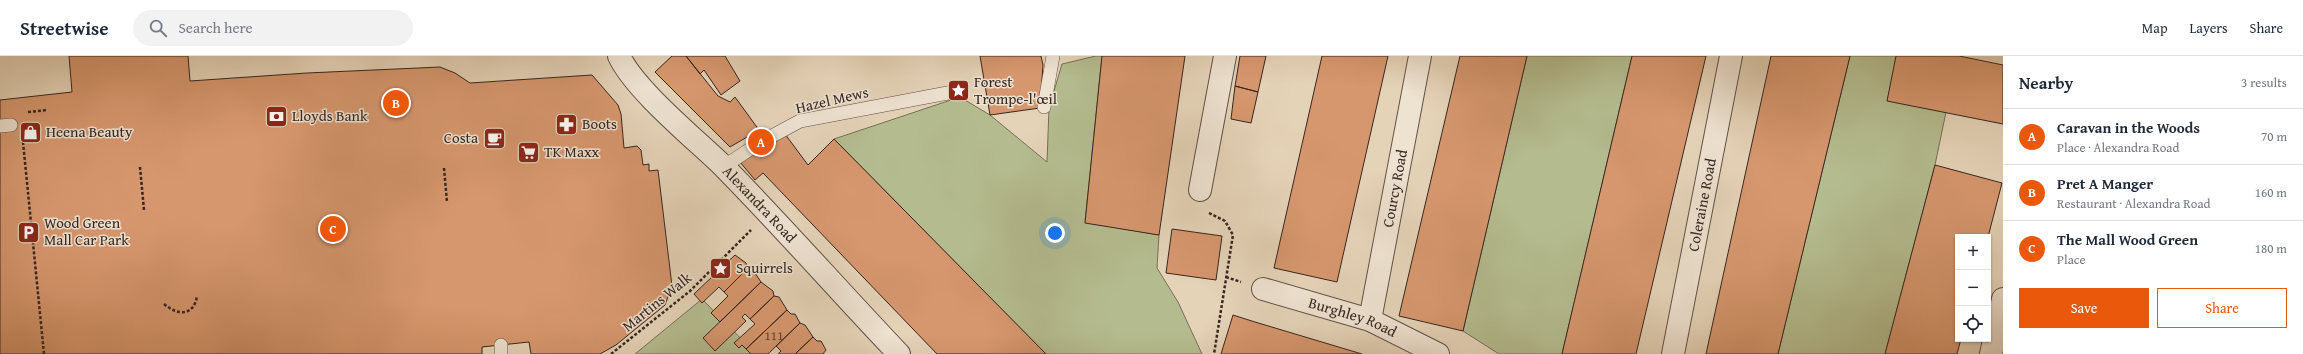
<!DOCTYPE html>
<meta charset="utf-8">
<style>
body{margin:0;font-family:"Gentium Book Plus",serif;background:#f2f2f3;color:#1f2937}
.controls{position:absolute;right:12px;bottom:12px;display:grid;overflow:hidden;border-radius:0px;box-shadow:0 1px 3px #0004}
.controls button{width:36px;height:36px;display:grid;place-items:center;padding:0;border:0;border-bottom:1px solid #e0e1e3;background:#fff;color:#1f2937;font:20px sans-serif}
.you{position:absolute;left:1055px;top:177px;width:14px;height:14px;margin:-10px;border:3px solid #fff;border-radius:50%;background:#1a73e8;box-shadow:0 0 0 6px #1a73e833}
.badge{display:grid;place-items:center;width:26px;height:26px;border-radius:50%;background:#ea580c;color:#fff;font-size:13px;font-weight:700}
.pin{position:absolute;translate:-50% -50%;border:2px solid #fff;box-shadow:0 1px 4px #0006}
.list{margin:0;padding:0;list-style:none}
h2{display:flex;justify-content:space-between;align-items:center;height:52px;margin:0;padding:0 16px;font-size:17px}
h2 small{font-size:13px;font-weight:400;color:#747a83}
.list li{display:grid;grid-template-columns:26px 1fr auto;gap:12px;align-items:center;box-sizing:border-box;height:56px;padding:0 16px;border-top:1px solid #e0e1e3}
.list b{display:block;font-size:15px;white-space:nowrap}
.list p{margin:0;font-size:13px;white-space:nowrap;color:#747a83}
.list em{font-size:13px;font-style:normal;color:#747a83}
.actions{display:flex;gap:8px;padding:12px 16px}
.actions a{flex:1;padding:9px 0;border:1px solid #ea580c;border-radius:0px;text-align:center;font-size:14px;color:#ea580c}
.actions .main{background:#ea580c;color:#fff}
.icon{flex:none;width:22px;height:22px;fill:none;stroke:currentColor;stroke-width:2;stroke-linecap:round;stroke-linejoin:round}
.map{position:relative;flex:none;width:2003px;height:298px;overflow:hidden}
header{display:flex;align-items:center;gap:24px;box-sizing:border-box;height:56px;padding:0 20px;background:#fff;border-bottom:1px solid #e0e1e3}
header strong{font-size:19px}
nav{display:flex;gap:22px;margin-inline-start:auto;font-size:14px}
.search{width:280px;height:36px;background:#f2f2f3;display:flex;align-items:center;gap:10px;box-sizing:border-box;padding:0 14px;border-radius:22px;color:#747a83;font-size:15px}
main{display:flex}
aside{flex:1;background:#fff}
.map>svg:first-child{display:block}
</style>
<header>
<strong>Streetwise</strong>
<div class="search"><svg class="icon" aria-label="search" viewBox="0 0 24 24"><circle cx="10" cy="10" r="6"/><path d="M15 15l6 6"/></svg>Search here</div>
<nav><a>Map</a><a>Layers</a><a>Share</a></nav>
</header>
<main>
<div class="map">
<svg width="2003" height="298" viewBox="0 0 2003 298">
<rect width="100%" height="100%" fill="#e5d3b8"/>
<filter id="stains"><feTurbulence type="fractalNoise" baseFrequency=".005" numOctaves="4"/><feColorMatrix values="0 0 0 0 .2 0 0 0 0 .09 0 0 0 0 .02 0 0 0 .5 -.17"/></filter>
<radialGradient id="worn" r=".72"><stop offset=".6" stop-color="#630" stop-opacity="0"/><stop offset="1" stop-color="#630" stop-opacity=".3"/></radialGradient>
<path fill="#b4bc8f" stroke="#747158" d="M 1096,0 L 1102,0 L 1085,166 L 1159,179 L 1157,212 L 1178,246 L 1202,298 L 1046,298 L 834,83 L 960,41 L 990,59 L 1047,106 L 1049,52 L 1062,8 Z
M 1527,0 L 1632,0 L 1562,298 L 1499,298 L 1463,275 Z
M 1850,0 L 1896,0 L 1946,56 L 1935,109 L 1885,298 L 1778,298 Z
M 702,243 L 756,298 L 635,298 Z"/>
<path fill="#d7976e" stroke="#352621" d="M 69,0 L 188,0 L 190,25 L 307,17 L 440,11 L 455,17 L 470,27 L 592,19 L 618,49 L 621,58 L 624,92 L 637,90 L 641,94 L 643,109 L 649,108 L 649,115 L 658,114 L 672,230 L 665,249 L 616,289 L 600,298 L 531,298 L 529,286 L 482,291 L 482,298 L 0,298 L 0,44 L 72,36 Z
M 672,0 L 686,0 L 718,40 L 730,46 L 735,41 L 759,74 L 730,91 L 655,16 Z
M 686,0 L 725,0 L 740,25 L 721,39 L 704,14 L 700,18 Z
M 980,0 L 1041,0 L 1043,9 L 1040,52 L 990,59 Z
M 1102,0 L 1185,0 L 1159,179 L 1085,167 Z
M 1240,0 L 1266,0 L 1258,36 L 1235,30 Z
M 1322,0 L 1388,0 L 1337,226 L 1274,212 Z
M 1460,0 L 1527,0 L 1463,275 L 1399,260 Z
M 1632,0 L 1706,0 L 1636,298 L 1562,298 Z
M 1771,0 L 1850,0 L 1778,298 L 1706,298 Z
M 1896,0 L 1959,0 L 2003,9 L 2003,68 L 1887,45 Z
M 1235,30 L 1258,36 L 1251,67 L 1231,63 Z
M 785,78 L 808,109 L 834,83 L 1046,298 L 937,298 L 763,117 L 755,124 L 740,106 Z
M 1935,109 L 2002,127 L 1988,181 L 1958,181 L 1958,283 L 1961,283 L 1957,298 L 1885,298 Z
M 1172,173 L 1222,180 L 1216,224 L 1166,217 Z
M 735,199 L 746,207 L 748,212 L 724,236 L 719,231 L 702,247 L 694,238 Z
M 748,212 L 753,214 L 761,226 L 720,266 L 711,257 L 728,240 L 724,236 Z
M 761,226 L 773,235 L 774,240 L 750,263 L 745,258 L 742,261 L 746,265 L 715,295 L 703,282 Z
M 774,240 L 779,241 L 787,254 L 746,293 L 742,289 L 739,292 L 734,287 L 755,268 L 750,263 Z
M 787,254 L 791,258 L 795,258 L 800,267 L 768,298 L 751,298 L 746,293 Z
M 1233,259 L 1255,266 L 1362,298 L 1221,298 Z
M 800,267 L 805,269 L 813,281 L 795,298 L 778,298 L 781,295 L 776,290 Z
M 813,281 L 817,285 L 821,285 L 826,294 L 823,298 L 795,298 Z"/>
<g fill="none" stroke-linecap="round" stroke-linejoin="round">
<defs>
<path id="service" d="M 1044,51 L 1053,0
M 0,70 L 11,69
M 723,111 L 761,86 L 800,65 L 958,35
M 501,289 L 501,298"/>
<g id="minor">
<path id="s1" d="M 619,0 C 635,34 694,82 723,110 C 783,171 840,236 899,298"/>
<path d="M 1200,134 L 1225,0"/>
<path id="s2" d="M 1263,233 L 1370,264 L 1438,298"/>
<path id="s3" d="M 1370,264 L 1420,0"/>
<path id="s4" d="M 1673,298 L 1731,0"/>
<path d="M 1991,298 L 2003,243"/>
</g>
</defs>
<use href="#service" stroke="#615147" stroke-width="14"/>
<use href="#minor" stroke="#615147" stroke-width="24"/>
<path stroke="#352621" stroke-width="2.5" stroke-dasharray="3 2" stroke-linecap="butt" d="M 28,56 L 47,54
M 23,86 L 44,298
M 140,111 L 144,154
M 444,112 L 447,146
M 1209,157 L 1225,165 L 1233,179 L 1214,298
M 1226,221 L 1241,226
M 164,248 C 178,260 194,260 197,240
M 611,298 L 690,235 L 751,174"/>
<use href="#service" stroke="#eee2d1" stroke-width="13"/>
<use href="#minor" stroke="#eee2d1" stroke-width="22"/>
</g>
<defs>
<symbol id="sight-square" viewBox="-11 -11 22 22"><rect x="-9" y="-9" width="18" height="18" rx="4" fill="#8f2418" stroke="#eee2d1"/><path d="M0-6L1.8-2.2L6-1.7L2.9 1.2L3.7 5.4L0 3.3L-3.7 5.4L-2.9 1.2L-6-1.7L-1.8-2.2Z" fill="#fff"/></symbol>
<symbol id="bank-square" viewBox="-11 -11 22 22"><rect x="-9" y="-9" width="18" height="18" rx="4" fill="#8f2418" stroke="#eee2d1"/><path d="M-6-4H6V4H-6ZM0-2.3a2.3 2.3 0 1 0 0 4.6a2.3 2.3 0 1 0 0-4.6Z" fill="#fff"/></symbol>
<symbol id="pharmacy-square" viewBox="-11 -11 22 22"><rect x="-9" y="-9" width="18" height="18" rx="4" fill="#8f2418" stroke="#eee2d1"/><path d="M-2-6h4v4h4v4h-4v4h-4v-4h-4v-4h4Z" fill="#fff"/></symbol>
<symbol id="shop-square" viewBox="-11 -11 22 22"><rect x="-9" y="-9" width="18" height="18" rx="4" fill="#8f2418" stroke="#eee2d1"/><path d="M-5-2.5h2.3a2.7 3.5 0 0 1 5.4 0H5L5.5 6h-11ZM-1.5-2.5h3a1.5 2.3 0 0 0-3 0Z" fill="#fff"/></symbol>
<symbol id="cafe-square" viewBox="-11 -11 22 22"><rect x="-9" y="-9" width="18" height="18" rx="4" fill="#8f2418" stroke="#eee2d1"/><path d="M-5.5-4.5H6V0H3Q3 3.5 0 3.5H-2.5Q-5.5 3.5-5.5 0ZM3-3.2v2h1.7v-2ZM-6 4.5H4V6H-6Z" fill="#fff"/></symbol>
<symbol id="supermarket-square" viewBox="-11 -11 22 22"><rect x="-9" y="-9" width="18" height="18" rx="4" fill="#8f2418" stroke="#eee2d1"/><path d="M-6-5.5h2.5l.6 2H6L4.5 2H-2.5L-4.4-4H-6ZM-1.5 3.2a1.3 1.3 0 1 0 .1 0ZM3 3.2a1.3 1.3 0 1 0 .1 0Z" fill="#fff"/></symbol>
<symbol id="parking-square" viewBox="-11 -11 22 22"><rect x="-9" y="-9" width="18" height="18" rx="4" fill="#8f2418" stroke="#eee2d1"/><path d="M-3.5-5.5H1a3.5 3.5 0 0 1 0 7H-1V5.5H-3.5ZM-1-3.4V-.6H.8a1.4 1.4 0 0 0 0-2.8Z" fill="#fff"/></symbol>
</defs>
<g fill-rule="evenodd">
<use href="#sight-square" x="946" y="22" width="25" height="25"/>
<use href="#bank-square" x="264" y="48" width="25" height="25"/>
<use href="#pharmacy-square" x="554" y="56" width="25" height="25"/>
<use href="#shop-square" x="18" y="64" width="25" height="25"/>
<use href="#cafe-square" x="482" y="70" width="25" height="25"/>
<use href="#supermarket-square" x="516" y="84" width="25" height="25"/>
<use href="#parking-square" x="16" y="164" width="25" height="25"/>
<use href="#sight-square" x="708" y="200" width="25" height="25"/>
</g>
<g text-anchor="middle" stroke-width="3" stroke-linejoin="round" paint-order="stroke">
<g font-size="13" fill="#5e4234">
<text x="774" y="284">111</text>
</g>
<g font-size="15" fill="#352621" stroke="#eee2d1" text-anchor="start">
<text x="974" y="31">Forest<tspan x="974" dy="17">Trompe-l'œil</tspan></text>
<text x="292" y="65">Lloyds Bank</text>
<text x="582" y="73">Boots</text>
<text x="46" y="81">Heena Beauty</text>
<text x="478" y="87" text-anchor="end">Costa</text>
<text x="544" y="101">TK Maxx</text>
<text x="44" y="172">Wood Green<tspan x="44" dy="17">Mall Car Park</tspan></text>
<text x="736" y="217">Squirrels</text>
</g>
<g font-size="15" fill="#352621" stroke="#eee2d1">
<text transform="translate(832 44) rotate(-13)" y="5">Hazel Mews</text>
<text dy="5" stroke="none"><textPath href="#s3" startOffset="134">Courcy Road</textPath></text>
<text dy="5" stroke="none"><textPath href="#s1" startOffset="205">Alexandra Road</textPath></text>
<text dy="5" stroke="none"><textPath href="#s4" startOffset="152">Coleraine Road</textPath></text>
<text transform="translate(657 246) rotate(-39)" y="5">Martins Walk</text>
<text dy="5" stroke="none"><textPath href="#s2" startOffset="94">Burghley Road</textPath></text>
</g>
</g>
<rect width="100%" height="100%" filter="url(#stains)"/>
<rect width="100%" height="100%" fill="url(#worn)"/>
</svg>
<div class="controls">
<button>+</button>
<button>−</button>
<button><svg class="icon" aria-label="locate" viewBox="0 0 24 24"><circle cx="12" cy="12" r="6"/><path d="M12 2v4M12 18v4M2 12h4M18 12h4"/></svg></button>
</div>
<div class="you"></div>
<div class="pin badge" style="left:761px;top:86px">A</div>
<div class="pin badge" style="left:396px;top:47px">B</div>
<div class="pin badge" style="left:333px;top:173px">C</div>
</div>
<aside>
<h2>Nearby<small>3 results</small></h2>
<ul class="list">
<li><span class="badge">A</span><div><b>Caravan in the Woods</b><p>Place · Alexandra Road</p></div><em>70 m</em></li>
<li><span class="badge">B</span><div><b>Pret A Manger</b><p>Restaurant · Alexandra Road</p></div><em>160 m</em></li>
<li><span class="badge">C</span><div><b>The Mall Wood Green</b><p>Place</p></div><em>180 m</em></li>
</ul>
<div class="actions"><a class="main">Save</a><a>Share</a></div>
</aside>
</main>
